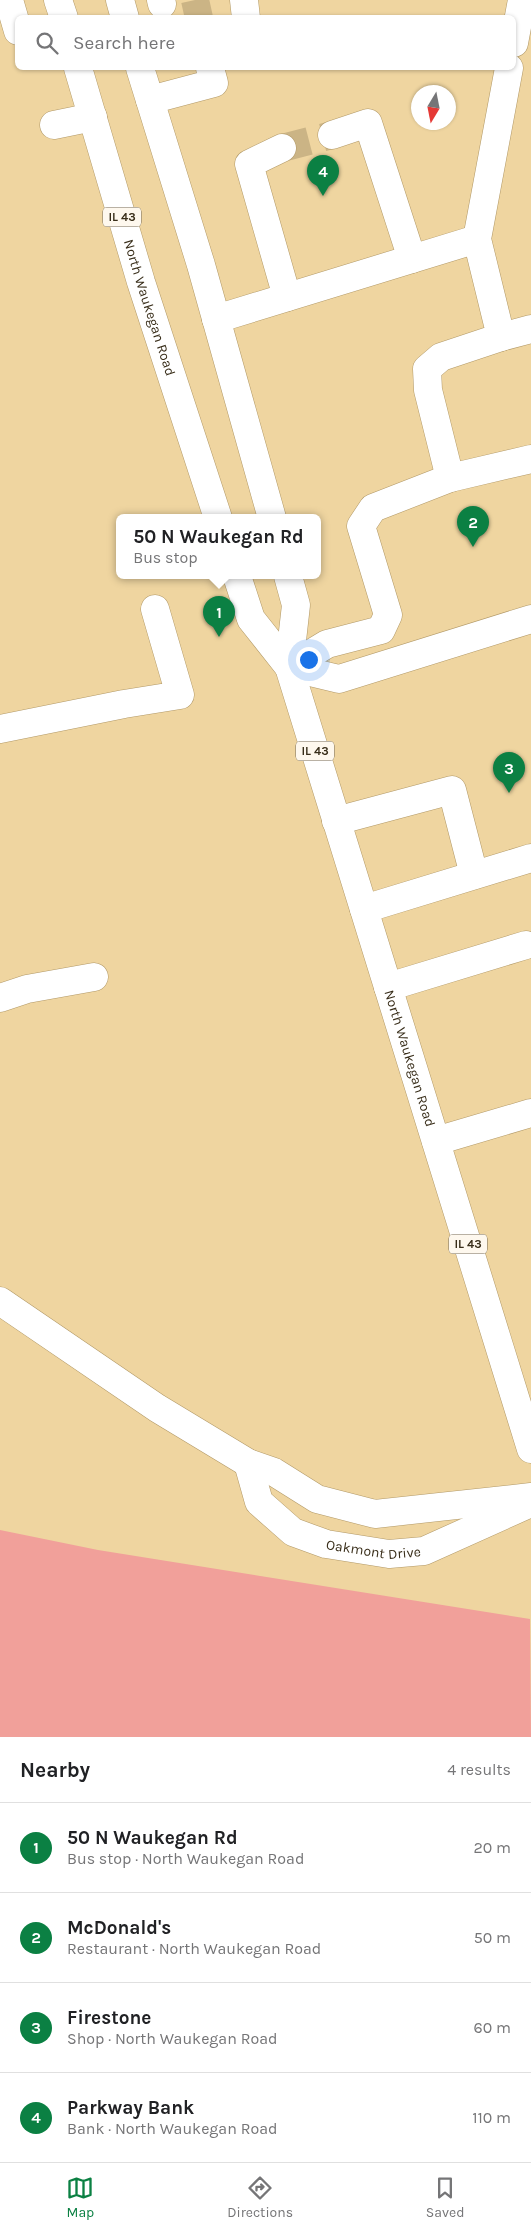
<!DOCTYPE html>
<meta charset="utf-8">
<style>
body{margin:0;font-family:Karla,sans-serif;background:#f6f6f6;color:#202124}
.compass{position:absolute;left:411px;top:85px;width:45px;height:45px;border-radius:50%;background:#fff;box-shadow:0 1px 4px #0004;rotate:190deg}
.you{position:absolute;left:308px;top:659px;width:18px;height:18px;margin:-12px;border:4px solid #fff;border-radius:50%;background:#1a73e8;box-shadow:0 0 0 8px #1a73e833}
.badge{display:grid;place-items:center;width:32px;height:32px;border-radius:50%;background:#0b8043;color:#fff;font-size:16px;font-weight:700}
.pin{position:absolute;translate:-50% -41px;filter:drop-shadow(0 1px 2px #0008)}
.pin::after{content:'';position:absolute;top:26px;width:18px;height:15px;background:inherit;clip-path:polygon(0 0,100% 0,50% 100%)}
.popup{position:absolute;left:116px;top:514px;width:205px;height:65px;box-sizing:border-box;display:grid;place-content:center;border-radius:8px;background:#fff;filter:drop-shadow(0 1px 4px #0005);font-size:16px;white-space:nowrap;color:#757577}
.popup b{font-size:19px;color:#202124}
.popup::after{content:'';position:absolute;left:50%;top:100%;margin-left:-10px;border:10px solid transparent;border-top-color:#fff}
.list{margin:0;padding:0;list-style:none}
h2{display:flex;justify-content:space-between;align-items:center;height:65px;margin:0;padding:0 20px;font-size:21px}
h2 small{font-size:16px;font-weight:400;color:#757577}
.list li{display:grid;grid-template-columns:32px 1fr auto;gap:15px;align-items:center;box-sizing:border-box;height:90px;padding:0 20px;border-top:1px solid #e0e0e0}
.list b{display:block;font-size:19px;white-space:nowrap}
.list p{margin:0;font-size:16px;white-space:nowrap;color:#757577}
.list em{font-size:16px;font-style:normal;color:#757577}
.icon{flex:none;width:28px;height:28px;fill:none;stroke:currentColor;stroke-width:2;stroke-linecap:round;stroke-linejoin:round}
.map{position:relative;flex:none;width:531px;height:1737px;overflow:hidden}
.search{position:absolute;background:#fff;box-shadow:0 1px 4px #0004;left:15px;right:15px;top:15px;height:55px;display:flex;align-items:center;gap:12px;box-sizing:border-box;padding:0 18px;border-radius:8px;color:#757577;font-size:19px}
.sheet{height:425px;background:#fff}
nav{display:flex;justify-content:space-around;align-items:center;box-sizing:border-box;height:70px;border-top:1px solid #e0e0e0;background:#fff;font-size:14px;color:#757577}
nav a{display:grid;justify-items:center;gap:2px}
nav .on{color:#0b8043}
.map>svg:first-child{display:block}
</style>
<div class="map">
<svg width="531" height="1737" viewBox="0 0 531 1737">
<rect width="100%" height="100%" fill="#efd5a0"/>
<path fill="#f1a09a" d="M 0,1530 L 98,1550 L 530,1619 L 531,1737 L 0,1737 Z"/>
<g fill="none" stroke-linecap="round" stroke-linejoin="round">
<path stroke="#cbb485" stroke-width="28" stroke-dasharray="28 14" stroke-linecap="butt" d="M 195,0 L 199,18
M 282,148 L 332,135"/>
<defs>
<g id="minor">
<path d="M 9,0 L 18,31"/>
<path d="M 161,0 L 162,4"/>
<path d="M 244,0 L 246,18"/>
<path d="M 514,43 L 522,0"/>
<path d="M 150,100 L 214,83 L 210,68"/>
<path d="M 54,125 L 93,117"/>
<path d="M 332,135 L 368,123 L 412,259"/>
<path d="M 282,148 L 249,164 L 287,297"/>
<path d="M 216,319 L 477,239"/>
<path d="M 501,337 L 531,329"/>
<path d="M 450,478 L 428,390 L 427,369 L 441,357 L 501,337 L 477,239 L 509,68"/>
<path d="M 289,667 L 327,644 L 381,630 L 388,615 L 361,526 L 373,508 L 450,478 L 531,459"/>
<path d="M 289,667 L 339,679 L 531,619"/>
<path d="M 0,729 L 124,704 L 180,695 L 155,609"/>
<path d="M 336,821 L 452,790 L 474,875"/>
<path d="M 364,909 L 531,858"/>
<path d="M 388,987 L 526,945"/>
<path d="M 0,998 L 27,989 L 94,977"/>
<path d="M 436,1141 L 531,1113"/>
<path d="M 0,1301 L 157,1408 L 248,1463 L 274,1472 L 317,1499 L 375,1514 L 531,1497"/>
<path id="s1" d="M 248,1463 L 259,1502 L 293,1532 L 326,1544 L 389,1554 L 424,1551 L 524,1506"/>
</g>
<g id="major">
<path d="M 58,0 L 64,18"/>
<path d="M 120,0 L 125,18"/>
<path id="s2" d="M 78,68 L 141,282 L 218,518"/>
<path d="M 140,68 L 201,265 L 272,518"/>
<path id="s3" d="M 237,576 L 251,619 L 289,667 L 531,1449"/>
<path d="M 288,576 L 296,605 L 289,667"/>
</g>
</defs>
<use href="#minor" stroke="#b29967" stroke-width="29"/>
<use href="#major" stroke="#b29967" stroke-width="29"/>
<use href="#minor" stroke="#fff" stroke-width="28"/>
<use href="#major" stroke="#fff" stroke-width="28"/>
</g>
<g text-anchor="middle" stroke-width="4" stroke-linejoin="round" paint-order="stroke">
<g fill="#fef8ee" stroke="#746b5a" stroke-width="1">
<rect x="103" y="207.5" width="38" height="19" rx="4"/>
<rect x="296" y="741.5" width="38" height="19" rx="4"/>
<rect x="449" y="1234.5" width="38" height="19" rx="4"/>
</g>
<g font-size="12" font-weight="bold" fill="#392e1a">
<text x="122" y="221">IL 43</text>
<text x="315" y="755">IL 43</text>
<text x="468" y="1248">IL 43</text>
</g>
<g font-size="14" fill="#392e1a" stroke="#fef8ee">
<text dy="5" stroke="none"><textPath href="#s2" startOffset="250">North Waukegan Road</textPath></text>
<text dy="5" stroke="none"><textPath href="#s3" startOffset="516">North Waukegan Road</textPath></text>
<text dy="5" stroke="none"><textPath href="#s1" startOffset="169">Oakmont Drive</textPath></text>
</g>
</g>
</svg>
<svg class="compass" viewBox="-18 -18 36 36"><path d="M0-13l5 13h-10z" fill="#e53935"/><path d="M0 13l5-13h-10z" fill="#757577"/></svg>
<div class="you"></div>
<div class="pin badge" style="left:219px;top:637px">1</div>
<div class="popup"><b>50 N Waukegan Rd</b>Bus stop</div>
<div class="pin badge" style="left:473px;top:547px">2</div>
<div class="pin badge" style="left:509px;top:793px">3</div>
<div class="pin badge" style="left:323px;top:196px">4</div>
<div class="search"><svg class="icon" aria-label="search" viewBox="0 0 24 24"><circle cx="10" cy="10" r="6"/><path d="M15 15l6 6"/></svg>Search here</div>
</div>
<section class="sheet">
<h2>Nearby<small>4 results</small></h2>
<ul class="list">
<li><span class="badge">1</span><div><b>50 N Waukegan Rd</b><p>Bus stop · North Waukegan Road</p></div><em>20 m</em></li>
<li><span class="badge">2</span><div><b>McDonald's</b><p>Restaurant · North Waukegan Road</p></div><em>50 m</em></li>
<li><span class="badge">3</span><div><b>Firestone</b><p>Shop · North Waukegan Road</p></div><em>60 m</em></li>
<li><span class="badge">4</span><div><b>Parkway Bank</b><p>Bank · North Waukegan Road</p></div><em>110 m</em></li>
</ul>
</section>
<nav>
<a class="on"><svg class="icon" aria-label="map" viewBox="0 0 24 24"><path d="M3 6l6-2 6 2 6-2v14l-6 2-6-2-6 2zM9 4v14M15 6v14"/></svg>Map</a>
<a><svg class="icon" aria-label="directions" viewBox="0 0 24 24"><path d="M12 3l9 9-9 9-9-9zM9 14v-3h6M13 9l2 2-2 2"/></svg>Directions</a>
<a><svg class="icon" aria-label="saved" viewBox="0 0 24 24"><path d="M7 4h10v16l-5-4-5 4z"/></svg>Saved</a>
</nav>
